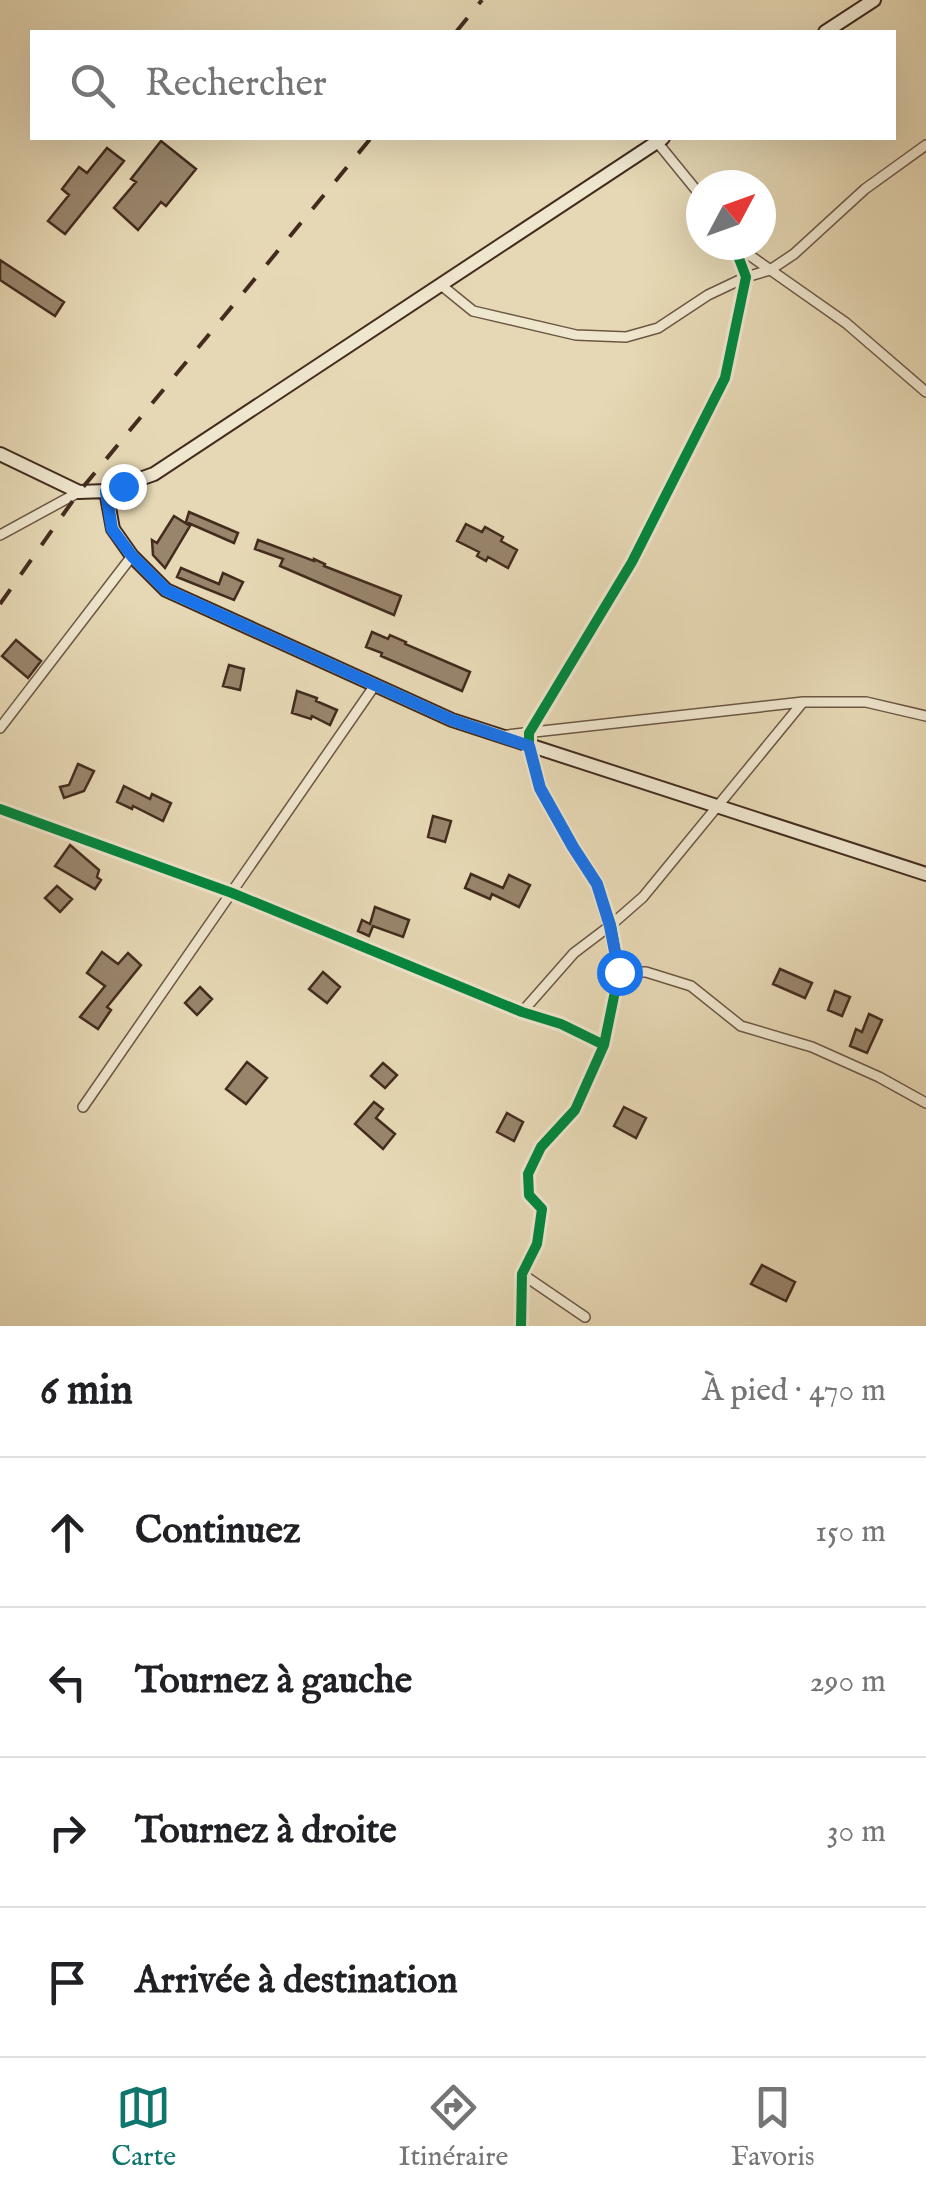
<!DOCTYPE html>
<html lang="fr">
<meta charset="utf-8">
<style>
body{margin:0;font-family:"IM FELL English",serif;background:#f6f6f6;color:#202124}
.compass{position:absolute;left:686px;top:170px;width:90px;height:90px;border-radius:50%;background:#fff;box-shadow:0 10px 40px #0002;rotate:49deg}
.stop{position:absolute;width:30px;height:30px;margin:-22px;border:8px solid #1a73e8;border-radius:50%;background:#fff}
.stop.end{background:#1a73e8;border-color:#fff;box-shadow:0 2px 10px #0008}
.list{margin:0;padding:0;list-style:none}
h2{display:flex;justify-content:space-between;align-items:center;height:130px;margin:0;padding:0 40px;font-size:42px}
h2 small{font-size:32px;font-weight:400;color:#757577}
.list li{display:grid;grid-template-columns:65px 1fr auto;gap:30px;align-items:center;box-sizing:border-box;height:150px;padding:0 40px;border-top:2px solid #e0e0e0}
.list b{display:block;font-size:38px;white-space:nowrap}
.list em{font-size:32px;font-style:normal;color:#757577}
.icon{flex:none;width:55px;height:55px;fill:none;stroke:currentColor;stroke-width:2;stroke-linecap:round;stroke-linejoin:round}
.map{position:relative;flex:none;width:926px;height:1326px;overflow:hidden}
.search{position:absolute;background:#fff;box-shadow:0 10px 40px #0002;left:30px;right:30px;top:30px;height:110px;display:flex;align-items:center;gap:25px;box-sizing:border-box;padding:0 35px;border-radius:0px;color:#757577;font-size:38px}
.sheet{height:730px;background:#fff}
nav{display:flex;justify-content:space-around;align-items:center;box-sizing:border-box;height:140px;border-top:2px solid #e0e0e0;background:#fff;font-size:28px;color:#757577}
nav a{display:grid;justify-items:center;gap:5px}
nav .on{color:#0f766e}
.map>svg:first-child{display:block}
</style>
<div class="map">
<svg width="926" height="1326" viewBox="0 0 926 1326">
<rect width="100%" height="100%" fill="#e6d8b4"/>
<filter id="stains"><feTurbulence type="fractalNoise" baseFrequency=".002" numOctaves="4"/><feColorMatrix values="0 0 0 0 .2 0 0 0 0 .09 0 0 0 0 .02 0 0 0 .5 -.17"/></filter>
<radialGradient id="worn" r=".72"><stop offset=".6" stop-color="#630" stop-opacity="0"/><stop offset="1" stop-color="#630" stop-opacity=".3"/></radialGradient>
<path fill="#98856c" stroke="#432c1e" stroke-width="2.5" d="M 161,141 L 196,169 L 166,206 L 161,202 L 138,230 L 114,208 L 136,182 L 131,179 Z
M 107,148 L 124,161 L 65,234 L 48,221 L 69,195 L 62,189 L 79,167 L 87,173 Z
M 0,260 L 64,302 L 55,316 L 0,280 Z
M 189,512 L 238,533 L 234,543 L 186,522 Z
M 174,516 L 190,526 L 165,568 L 153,555 L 152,540 L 157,543 Z
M 466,524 L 482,532 L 485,527 L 503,537 L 501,541 L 517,550 L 508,568 L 488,557 L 486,561 L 477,556 L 479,552 L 457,541 Z
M 258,540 L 314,561 L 314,559 L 325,564 L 324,566 L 401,596 L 394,615 L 280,566 L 283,559 L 255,549 Z
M 181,568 L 219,584 L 223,573 L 243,582 L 234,600 L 177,577 Z
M 372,632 L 388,639 L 390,635 L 406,642 L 405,644 L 470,672 L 462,691 L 381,656 L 382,653 L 366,647 Z
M 16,640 L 41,661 L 28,678 L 2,656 Z
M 229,665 L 244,669 L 240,690 L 223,686 Z
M 297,691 L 317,698 L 316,701 L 337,710 L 330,725 L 312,716 L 311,719 L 292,713 Z
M 78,764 L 94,771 L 84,791 L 64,798 L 60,787 L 69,785 Z
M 124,786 L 150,799 L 152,794 L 171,803 L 163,821 L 133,806 L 132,809 L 117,802 Z
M 433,816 L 451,821 L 445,842 L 428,837 Z
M 70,845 L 99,870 L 97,877 L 101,880 L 95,889 L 55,866 Z
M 471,874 L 503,888 L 509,875 L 530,885 L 519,907 L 492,894 L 490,899 L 465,888 Z
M 57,886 L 72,899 L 60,912 L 45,898 Z
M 375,907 L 409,920 L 403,937 L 373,926 L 369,936 L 358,931 L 362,920 L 370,924 Z
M 102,952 L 118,964 L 128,953 L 141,965 L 107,1007 L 111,1010 L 98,1029 L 80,1017 L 105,986 L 87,973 Z
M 780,969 L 812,983 L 805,998 L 773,984 Z
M 323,972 L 340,987 L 327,1003 L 309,989 Z
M 200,987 L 212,999 L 197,1015 L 185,1003 Z
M 835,991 L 850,997 L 842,1016 L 828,1010 Z
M 869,1014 L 882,1020 L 867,1053 L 850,1046 L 856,1029 L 862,1032 Z
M 247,1062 L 267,1078 L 246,1104 L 226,1089 Z
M 383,1063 L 397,1075 L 385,1088 L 371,1076 Z
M 374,1102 L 383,1109 L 376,1118 L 395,1134 L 383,1149 L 355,1124 Z
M 624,1107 L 646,1118 L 636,1138 L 614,1126 Z
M 507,1113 L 523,1122 L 514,1141 L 497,1132 Z
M 762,1265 L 795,1282 L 786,1301 L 751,1284 Z"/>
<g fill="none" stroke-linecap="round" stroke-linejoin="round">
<defs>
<path id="minor" d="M 657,142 L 701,196
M 735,245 L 846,323 L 926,392
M 441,285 L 473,311 L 576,335 L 626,337 L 658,328 L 708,295 L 746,277 L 770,270 L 794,254 L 865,189 L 926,145
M 0,535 L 79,492
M 0,728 L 132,556
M 507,735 L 803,702 L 866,702 L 926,716
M 0,809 L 232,893 L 522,1012 L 561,1024 L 604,1045
M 619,972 L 646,972 L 691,986 L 741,1026 L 812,1047 L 879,1077 L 926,1103
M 522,1012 L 574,953 L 611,925 L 643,897 L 803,702
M 83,1107 L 375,685
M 522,1274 L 585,1317
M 521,1326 L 522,1274 L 537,1244 L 542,1209 L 529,1195 L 528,1174 L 541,1147 L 575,1110 L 604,1045 L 619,972 L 611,925 L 597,884 L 573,847 L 540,788 L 529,746 L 529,733 L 632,562 L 725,378 L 746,277 L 734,245"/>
<path id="secondary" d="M 825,32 L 874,0
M 0,454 L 79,492 L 106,491 L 154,474 L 663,138
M 106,491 L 113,529 L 132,556 L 166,590 L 452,720 L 926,874"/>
</defs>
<use href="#minor" stroke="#6c5744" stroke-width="12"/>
<use href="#secondary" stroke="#432c1e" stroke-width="16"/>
<use href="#minor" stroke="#efe6ce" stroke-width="9"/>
<use href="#secondary" stroke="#efe6ce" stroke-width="12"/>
<path stroke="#432c1e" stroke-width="4" stroke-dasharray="18 18" stroke-linecap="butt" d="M 456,32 L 482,0
M 0,604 L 79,492 L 371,138"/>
<defs>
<path id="cycleway" d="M 0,809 L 232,893 L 522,1012 L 561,1024 L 604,1045
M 521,1326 L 522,1274 L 537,1244 L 542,1209 L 529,1195 L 528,1174 L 541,1147 L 575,1110 L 604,1045 L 619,972 L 611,925 L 597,884 L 573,847 L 540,788 L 529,746 L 529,733 L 632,562 L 725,378 L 746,277 L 734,245"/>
</defs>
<use href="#cycleway" stroke="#efe6ce" stroke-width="16"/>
<use href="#cycleway" stroke="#00873e" stroke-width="10"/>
</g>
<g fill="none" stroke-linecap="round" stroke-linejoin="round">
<path stroke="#1a73e8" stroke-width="12" d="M 123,486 L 106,492 L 112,529 L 132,556 L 166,590 L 452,720 L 529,746 L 540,788 L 573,847 L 597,884 L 610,926 L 619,972"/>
</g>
<rect width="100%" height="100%" filter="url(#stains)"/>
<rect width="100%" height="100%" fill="url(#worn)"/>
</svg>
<svg class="compass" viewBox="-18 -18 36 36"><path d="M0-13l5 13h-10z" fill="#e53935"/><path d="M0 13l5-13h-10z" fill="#757577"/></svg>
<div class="stop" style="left:619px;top:972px"></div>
<div class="stop end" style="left:123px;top:486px"></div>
<div class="search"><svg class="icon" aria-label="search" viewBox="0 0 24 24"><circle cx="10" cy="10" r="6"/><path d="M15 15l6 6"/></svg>Rechercher</div>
</div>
<section class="sheet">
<h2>6 min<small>À pied · 470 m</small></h2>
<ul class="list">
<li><svg class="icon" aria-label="ahead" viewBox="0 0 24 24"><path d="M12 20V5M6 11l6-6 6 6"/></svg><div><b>Continuez</b></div><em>150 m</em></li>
<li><svg class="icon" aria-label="left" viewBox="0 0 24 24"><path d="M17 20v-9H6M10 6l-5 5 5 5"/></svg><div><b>Tournez à gauche</b></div><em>290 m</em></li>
<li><svg class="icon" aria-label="right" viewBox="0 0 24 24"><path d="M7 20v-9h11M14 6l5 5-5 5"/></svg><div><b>Tournez à droite</b></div><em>30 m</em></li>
<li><svg class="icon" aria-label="arrive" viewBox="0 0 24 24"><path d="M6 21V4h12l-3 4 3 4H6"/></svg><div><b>Arrivée à destination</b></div></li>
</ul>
</section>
<nav>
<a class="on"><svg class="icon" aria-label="map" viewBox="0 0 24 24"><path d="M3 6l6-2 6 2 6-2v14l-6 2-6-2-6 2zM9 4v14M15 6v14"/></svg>Carte</a>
<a><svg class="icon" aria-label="directions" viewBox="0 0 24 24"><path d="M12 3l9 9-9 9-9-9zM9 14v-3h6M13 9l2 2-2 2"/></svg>Itinéraire</a>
<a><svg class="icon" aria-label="saved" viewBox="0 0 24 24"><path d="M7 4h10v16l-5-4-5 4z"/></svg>Favoris</a>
</nav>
